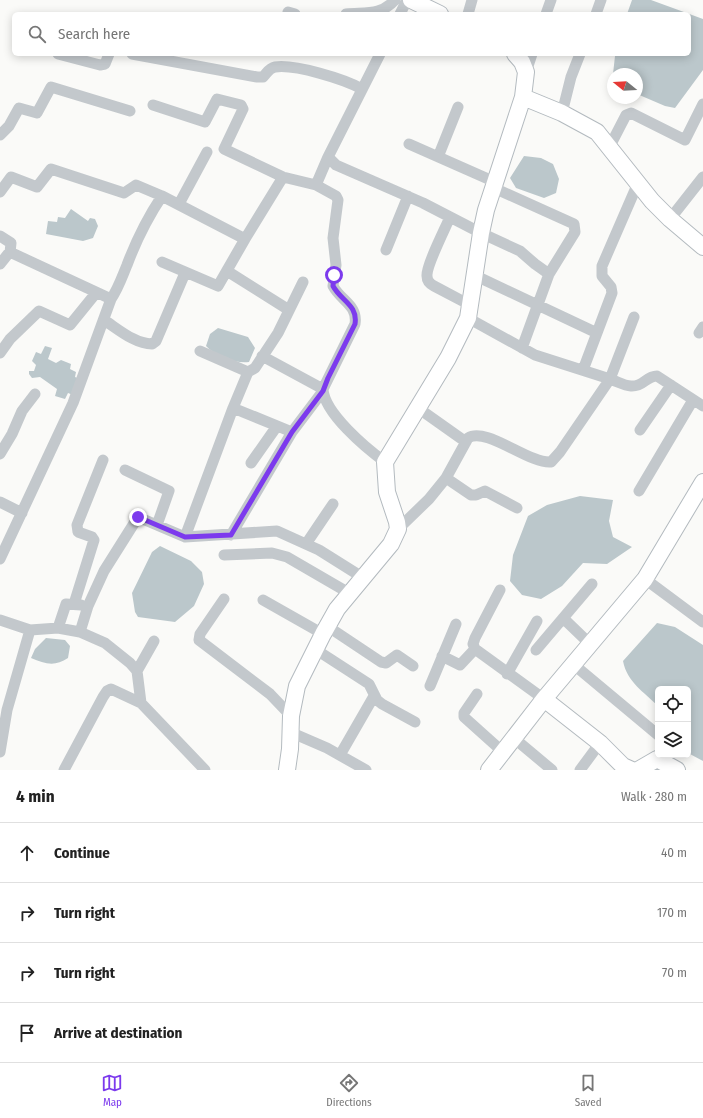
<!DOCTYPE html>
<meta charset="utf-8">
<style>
body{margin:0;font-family:"Fira Sans Condensed",sans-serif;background:#f2f2f2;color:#222}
.controls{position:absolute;right:12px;bottom:12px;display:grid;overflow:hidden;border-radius:6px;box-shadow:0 2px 10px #0003}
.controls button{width:36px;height:36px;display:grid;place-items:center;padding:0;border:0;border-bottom:1px solid #e0e0e0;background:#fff;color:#222;font:20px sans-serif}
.compass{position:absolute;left:607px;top:68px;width:36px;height:36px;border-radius:50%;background:#fff;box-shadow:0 2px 10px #0003;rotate:288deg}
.stop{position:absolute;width:12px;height:12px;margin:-9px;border:3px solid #7c3aed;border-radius:50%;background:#fff}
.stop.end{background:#7c3aed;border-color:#fff;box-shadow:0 1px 4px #0008}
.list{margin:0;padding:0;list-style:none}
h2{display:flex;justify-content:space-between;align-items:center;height:52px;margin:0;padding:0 16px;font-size:17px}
h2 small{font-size:13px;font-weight:400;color:#767676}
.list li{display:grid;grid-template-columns:26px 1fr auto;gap:12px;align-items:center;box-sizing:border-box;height:60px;padding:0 16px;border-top:1px solid #e0e0e0}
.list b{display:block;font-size:15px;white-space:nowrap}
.list em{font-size:13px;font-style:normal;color:#767676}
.icon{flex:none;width:22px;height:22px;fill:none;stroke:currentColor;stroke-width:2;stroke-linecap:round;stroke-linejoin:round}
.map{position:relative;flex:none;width:703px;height:770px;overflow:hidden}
.search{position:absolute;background:#fff;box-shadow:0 2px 10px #0003;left:12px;right:12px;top:12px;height:44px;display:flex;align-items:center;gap:10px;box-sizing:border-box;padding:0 14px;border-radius:6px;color:#767676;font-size:15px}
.sheet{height:292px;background:#fff}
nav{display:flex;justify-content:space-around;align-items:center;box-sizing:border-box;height:56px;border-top:1px solid #e0e0e0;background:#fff;font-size:11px;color:#767676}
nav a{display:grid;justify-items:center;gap:2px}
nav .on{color:#7c3aed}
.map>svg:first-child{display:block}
</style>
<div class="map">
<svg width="703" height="770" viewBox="0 0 703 770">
<rect width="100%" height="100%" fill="#fafaf8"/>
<path fill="#bbc7cb" d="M 632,0 L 651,0 L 703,19 L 703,70 L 675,108 L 665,106 L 637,94 L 637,74 L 613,74 L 615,56 L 615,54 L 689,54 L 689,14 L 627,14 Z
M 524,156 L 541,158 L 553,164 L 559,179 L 556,193 L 544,198 L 516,188 L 510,178 Z
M 71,209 L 88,221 L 90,218 L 95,219 L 98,226 L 93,238 L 83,241 L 46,234 L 48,221 L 57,222 L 58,217 L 65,218 Z
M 218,328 L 248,337 L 255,348 L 249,362 C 236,364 215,356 206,346 L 210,334 Z
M 45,346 L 52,348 L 48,359 L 56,363 L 61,360 L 71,364 L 70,369 L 76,372 L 75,377 L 80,379 L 73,395 L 68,393 L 65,399 L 55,396 L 57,389 L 40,377 L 32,378 L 29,374 L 29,371 L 34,371 L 36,365 L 32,361 L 36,352 L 41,354 Z
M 580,496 L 613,500 L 609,521 L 613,537 L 632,547 L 607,564 L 583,563 L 562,586 L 541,599 L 522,595 L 510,581 L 513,555 L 528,516 L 547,505 Z
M 160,546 L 191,561 L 202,572 L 204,584 L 194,606 L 175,622 L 138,617 L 135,612 L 132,593 L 152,552 Z
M 657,623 L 675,627 L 703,645 L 703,761 L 688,753 L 688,689 L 658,689 L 658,706 C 644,692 627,682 623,661 Z
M 46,638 L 65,640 L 70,646 L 68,658 C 55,667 45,664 31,658 L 35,649 Z"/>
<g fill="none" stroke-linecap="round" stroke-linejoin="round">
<defs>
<path id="secondary" d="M 411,0 L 440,14
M 523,97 L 562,113 L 597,132 L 652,201 L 670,219 L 703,247
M 544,699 L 645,579 L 703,482
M 287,770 L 290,749 L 291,716 L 297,686 L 323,634 L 337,609 L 391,544 L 398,529 L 397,522 L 387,492 L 385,462 L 448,358 L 468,318 L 481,233 L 486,210 L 523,97 L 526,72 L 522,62 L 515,54
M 489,770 L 544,699 L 600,743 L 623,766 L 632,770
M 638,770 L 657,759 L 677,770"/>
</defs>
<use href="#secondary" stroke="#b3babf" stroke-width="18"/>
<path stroke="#c3c8cc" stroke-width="11" d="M 288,12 L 295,14
M 346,14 C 366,12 380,16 395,0
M 400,14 L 407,0
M 468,14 L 472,0
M 546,14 L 551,0
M 596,14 L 601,0
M 58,54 L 100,65 L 105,64 L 109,54
M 132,54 L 257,77 L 263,77 C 267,73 269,68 275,67 C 295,64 344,79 362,89
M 380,54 L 328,157 L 336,165 L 423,203 L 481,233 L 520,251 L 535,264 L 549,274 L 522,348
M 526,72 L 532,54
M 153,105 L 205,122 L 217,99 L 241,105 L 243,109 L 224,149 L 283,177 L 316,185 L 328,157
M 562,113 L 571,77 L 580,54
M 0,135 L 9,126 L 19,108 L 37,113 L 51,87 L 130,111
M 409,144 L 495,182
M 610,146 L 626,115 L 631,113 L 685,140 L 703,104
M 438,157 L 458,107
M 316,185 L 336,196 L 338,200 L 333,238 L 336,265 L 333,286 C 341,301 358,305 355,324 L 323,389 C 324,413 366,448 385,462
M 494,188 L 574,224 L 575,232 L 549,274
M 0,192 L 11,177 L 37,187 L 51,169 L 124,193 L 136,185 L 162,196
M 179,204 L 207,152
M 450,217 C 445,229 426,266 427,276 C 427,281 430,284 434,286 L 470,305
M 670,219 L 703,177
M 0,236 L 11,243 L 10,253
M 245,239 L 283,177
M 386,250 L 408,196
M 0,264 L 8,254 L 12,253 L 111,299 C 118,289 122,277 127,265 C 136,241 148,217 162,196 L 245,239 L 218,286 L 162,262
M 227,271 L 289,310
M 474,275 L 597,333
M 468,318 L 535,355 L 610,379 L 634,317
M 104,320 C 118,329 135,344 152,344 L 156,341 L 185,273
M 699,333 L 703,327
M 200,351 L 248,372
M 0,353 L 10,339 L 39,311 L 70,325 L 96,293
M 262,356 L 323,389
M 583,370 L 612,293 L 611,287 L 602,276 L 602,266 L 638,183
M 323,391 L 292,432 L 233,408 L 185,537 L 277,531 L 319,550 L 362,577
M 233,408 L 248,372 L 255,368 L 278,333 L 303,282
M 418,408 L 466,442
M 640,430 L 671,385
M 0,454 L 12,434 L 22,411 L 35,394
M 251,463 L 277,426
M 125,470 L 169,491 L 157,525
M 446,478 L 471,495 L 476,495 L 485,491 L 517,508
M 639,491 L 693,400
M 0,502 L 22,513
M 398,529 L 429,499 L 446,478 L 468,438 C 486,426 529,464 551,462 L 560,452 L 610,379 C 624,384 632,391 645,381 C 649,378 652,376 657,376 L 703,406
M 231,535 L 292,432
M 306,544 L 333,504
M 224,555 L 272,553 L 287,557 L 349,593
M 0,559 L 73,403 L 111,299
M 645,579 L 703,622
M 500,590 L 475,638 L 473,644 L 475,649 L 544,699
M 224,599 L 200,634 L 199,640 L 270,694 L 291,716
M 263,600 L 323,634
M 74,604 L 94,540 L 92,537 L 78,532 L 77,525 L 103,460
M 563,618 L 590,644
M 0,620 L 30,630 L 58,628 L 80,632 L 105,643 L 130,663 L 137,671 L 141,703
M 327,626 L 381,662 L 386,663 L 397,655 L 413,666
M 58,628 L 66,604 L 81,605
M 80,632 L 88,606 L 104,571 L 138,517 L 185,537
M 315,649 L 369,684 L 377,700 L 382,704 L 415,722
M 536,650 L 592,584
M 442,656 L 460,665 L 475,649
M 573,664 L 658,735
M 137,671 L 154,641
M 507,674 L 537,621
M 430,686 L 456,624
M 477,694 L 464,713 L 464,717 L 503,752
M 290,732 L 327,748 L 366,770
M 515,739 L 552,770
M 0,752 L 7,710 L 30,630
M 340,755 L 374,696
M 64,770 L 103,697 L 107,691 L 111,689 L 141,703 L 205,770
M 580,770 L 600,743"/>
<use href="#secondary" stroke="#fff" stroke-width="16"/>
</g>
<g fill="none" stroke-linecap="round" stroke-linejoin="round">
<path stroke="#7c3aed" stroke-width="5" d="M 138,517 L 185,537 L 231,535 L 292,432 L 323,391 L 328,378 L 355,324 C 358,305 341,301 333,286 L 334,275"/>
</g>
</svg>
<div class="controls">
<button><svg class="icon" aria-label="locate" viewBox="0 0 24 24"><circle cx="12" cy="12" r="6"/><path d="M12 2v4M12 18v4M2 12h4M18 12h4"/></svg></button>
<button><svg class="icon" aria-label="layers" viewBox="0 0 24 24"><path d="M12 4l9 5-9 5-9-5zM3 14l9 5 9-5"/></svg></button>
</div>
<svg class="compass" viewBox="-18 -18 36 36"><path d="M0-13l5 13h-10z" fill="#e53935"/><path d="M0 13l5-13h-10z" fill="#767676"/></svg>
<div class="stop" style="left:334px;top:275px"></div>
<div class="stop end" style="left:138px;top:517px"></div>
<div class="search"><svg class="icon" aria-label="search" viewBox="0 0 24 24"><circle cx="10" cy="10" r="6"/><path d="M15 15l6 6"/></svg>Search here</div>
</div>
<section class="sheet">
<h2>4 min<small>Walk · 280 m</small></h2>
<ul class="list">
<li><svg class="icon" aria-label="ahead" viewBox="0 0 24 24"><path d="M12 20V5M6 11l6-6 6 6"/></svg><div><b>Continue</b></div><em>40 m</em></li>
<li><svg class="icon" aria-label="right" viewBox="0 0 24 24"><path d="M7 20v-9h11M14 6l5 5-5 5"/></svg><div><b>Turn right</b></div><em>170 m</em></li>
<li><svg class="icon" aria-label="right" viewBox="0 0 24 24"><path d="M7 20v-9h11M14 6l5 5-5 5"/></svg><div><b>Turn right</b></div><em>70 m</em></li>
<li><svg class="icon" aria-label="arrive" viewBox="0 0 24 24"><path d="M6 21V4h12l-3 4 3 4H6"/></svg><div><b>Arrive at destination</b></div></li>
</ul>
</section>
<nav>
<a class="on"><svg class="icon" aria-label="map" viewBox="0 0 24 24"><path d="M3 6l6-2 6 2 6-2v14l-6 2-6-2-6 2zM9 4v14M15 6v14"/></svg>Map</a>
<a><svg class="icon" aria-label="directions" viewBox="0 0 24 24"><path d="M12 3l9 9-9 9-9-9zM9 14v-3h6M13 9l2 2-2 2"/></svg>Directions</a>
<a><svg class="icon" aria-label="saved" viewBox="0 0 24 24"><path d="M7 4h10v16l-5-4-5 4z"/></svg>Saved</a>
</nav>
